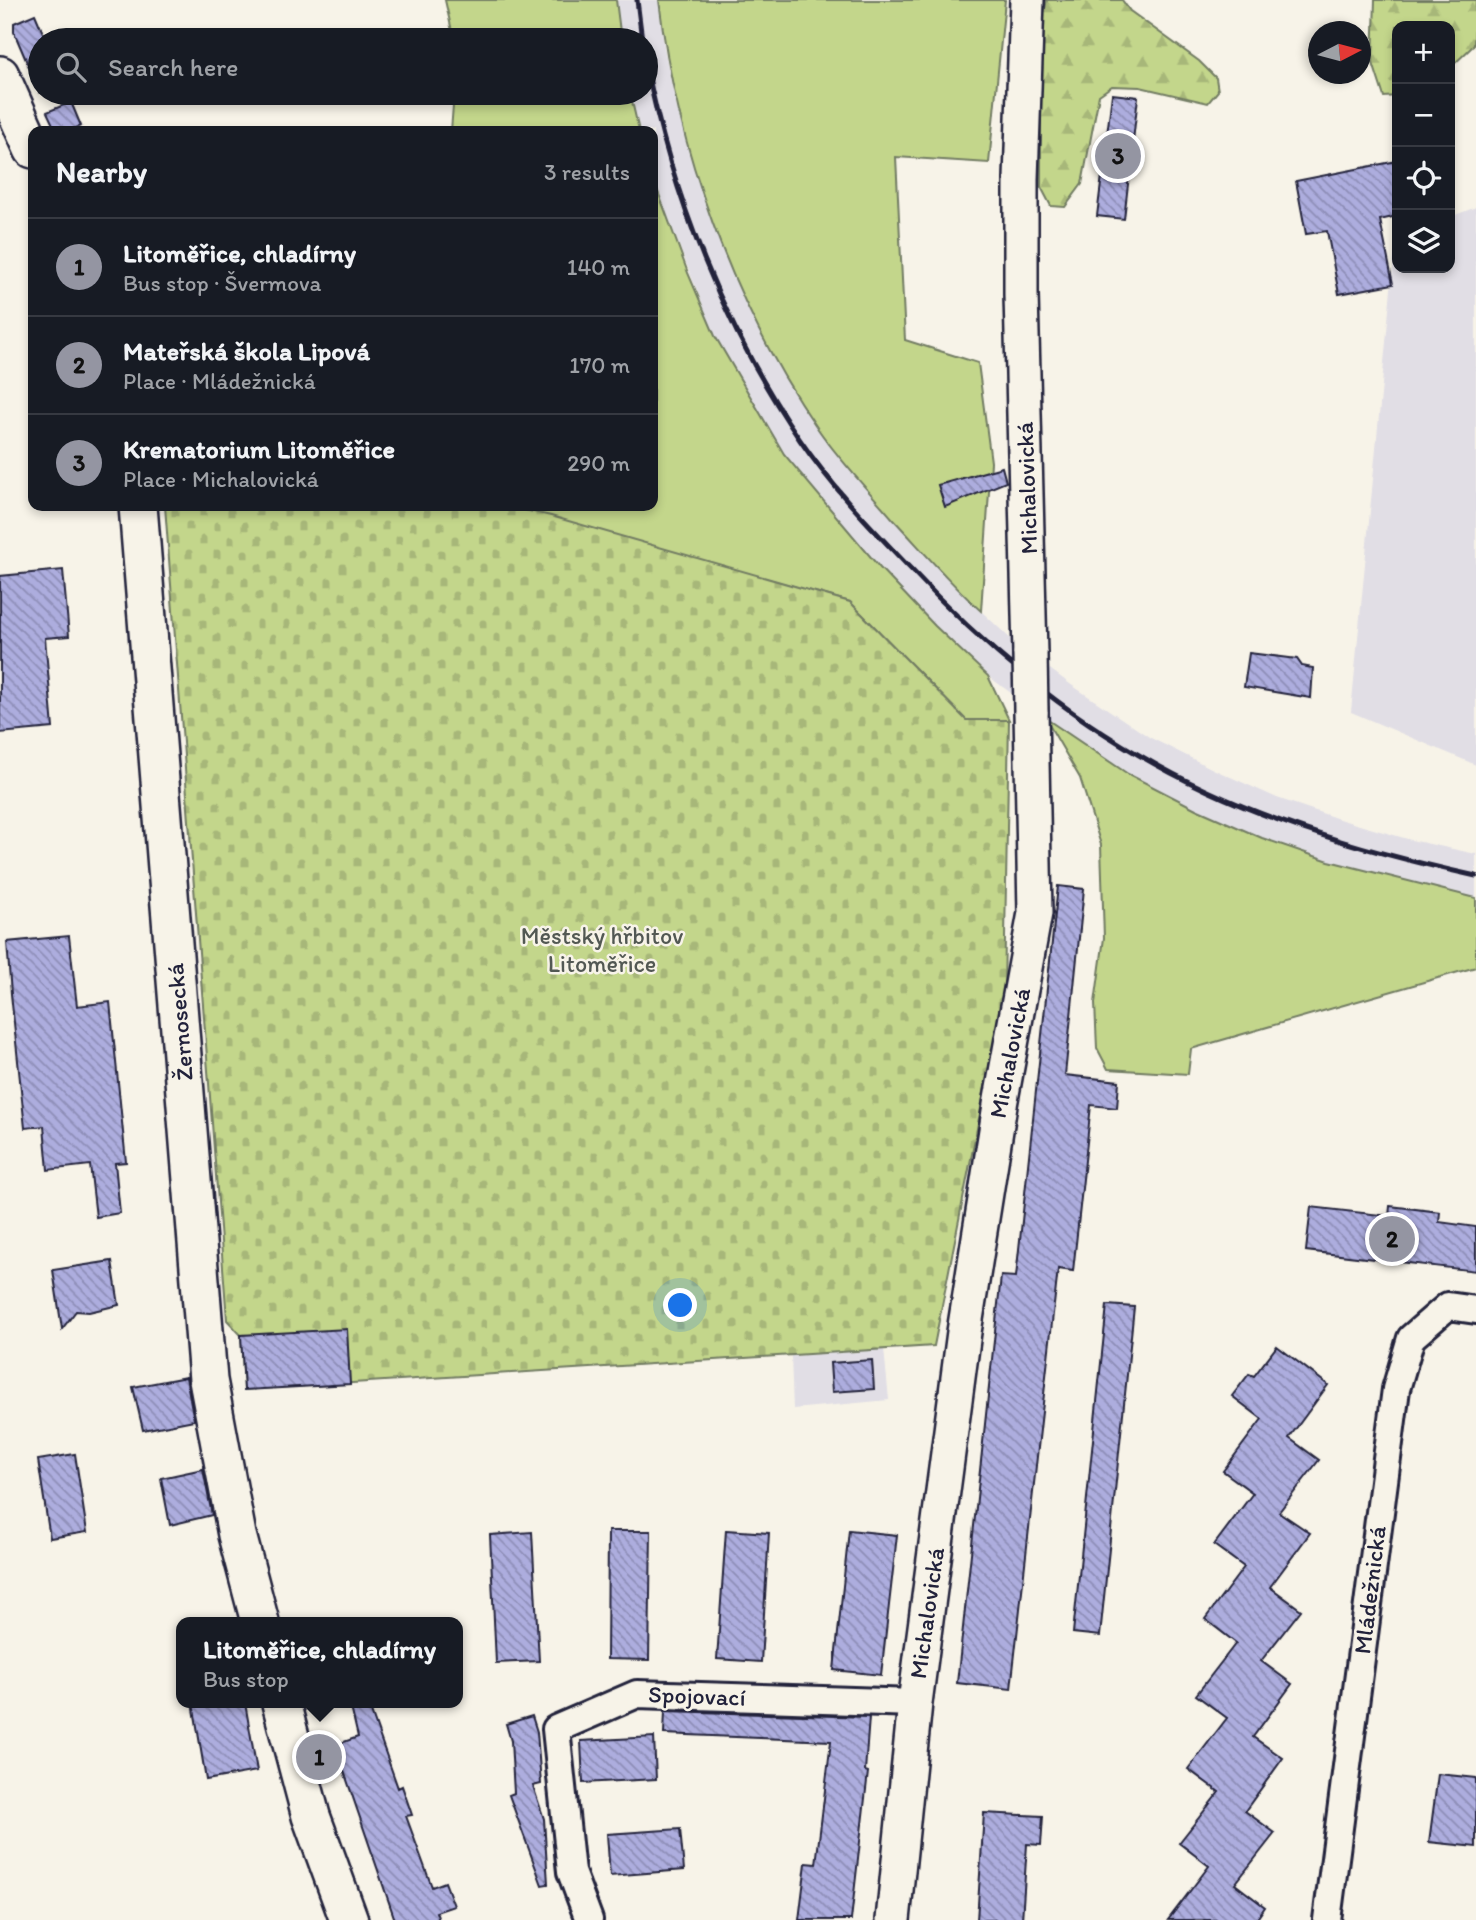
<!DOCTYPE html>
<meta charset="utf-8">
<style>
body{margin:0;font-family:Itim,sans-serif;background:#242831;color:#f1f3f6}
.controls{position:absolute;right:21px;top:21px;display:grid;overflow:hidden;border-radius:14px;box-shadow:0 4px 10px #0003}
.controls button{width:63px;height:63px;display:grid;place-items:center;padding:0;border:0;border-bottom:2px solid #363941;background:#171b24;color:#f1f3f6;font:35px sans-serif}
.compass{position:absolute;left:1308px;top:21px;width:63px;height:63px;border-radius:50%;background:#171b24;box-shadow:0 4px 10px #0003;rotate:84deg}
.you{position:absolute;left:681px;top:1306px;width:24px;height:24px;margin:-18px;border:5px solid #fff;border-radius:50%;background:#1a73e8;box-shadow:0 0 0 10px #1a73e833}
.badge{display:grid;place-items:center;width:46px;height:46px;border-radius:50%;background:#9495a2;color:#111;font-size:23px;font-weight:700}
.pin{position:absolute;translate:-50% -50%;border:4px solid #fff;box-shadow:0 2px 7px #0006}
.popup{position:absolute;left:176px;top:1617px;width:287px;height:91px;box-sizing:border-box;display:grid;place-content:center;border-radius:14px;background:#171b24;filter:drop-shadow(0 2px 5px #0005);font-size:23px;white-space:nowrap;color:#9ea1a6}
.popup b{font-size:26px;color:#f1f3f6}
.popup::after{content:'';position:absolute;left:50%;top:100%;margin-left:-14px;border:14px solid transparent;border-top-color:#171b24}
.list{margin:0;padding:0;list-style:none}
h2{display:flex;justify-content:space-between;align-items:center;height:91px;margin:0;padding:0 28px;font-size:30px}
h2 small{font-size:23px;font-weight:400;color:#9ea1a6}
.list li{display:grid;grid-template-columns:46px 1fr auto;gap:21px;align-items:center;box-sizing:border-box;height:98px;padding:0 28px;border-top:2px solid #363941}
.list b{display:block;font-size:26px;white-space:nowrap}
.list p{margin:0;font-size:23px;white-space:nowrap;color:#9ea1a6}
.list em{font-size:23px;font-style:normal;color:#9ea1a6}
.icon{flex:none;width:38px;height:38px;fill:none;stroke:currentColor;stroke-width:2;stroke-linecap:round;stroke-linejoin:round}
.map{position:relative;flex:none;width:1476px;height:1920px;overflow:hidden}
.search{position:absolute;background:#171b24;box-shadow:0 4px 10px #0003;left:28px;top:28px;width:630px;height:77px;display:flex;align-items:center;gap:18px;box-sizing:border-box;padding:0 24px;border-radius:38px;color:#9ea1a6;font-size:26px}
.panel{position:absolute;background:#171b24;box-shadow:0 4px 10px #0003;left:28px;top:126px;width:630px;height:385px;border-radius:14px}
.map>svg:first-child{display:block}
</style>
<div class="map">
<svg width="1476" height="1920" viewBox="0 0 1476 1920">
<defs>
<pattern id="forest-firs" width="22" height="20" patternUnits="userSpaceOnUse" patternTransform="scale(1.75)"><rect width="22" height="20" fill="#c3d68b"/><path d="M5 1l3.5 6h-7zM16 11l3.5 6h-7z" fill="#a7b779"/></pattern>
<pattern id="cemetery-stones" width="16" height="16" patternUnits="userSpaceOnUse" patternTransform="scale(1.75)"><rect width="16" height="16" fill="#c3d68b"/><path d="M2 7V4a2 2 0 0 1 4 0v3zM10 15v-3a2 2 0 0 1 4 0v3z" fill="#a7b779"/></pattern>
<pattern id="building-back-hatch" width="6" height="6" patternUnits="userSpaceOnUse" patternTransform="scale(1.75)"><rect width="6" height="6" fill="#adadde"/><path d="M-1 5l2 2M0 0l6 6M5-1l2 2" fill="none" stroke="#8c8cb5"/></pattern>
</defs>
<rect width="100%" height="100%" fill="#f7f3e8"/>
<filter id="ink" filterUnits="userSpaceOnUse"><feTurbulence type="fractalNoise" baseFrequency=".0143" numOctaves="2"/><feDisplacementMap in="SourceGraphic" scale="14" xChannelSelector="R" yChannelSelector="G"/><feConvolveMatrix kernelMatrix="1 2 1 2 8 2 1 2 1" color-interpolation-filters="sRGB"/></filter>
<g filter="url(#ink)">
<path fill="#e1dee5" d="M 616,0 L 659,0 L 664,47 L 676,104 L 697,177 L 753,317 L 788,380 L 819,430 L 863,485 L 965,596 L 1015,643 L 1070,684 L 1149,737 L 1215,770 L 1277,798 L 1342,820 L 1411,840 L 1476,854 L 1476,898 L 1329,861 L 1262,838 L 1196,809 L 1128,773 L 1045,718 L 988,676 L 935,627 L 831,512 L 784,454 L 715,336 L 657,190 L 653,178 L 653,131 L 639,131 L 634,114 L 630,93 L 646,93 L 646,40 L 621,40 Z
M 1476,207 L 1476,765 L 1351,712 L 1396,236 L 1397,268 L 1450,268 L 1450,217 Z
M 884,1349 L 889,1400 L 793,1409 L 791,1356 Z"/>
<path fill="#c3d68b" stroke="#727c63" stroke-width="2" d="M 445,0 L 616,0 L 621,40 L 454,40 Z
M 659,0 L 1005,0 L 989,163 L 896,157 L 905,340 L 978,363 L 991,462 L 981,611 C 950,583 922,550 893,519 C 868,490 840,461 818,429 C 733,307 676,147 659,0 Z
M 454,93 L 630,93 L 639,131 L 451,131 Z
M 653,178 L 688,273 L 715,336 L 784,454 L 880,568 L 935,626 L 988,676 L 1009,720 L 966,720 L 850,602 L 507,506 L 653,506 Z
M 1045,718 L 1128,774 L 1196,809 L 1262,838 L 1329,861 L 1476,898 L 1476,967 L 1191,1049 L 1188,1074 L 1108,1069 L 1097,1048 L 1095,1003 L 1104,938 L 1101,845 L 1080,778 Z"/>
<path fill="url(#forest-firs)" stroke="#727c63" stroke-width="2" d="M 1047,0 L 1122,0 L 1130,11 L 1199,61 L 1216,78 L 1218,91 L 1208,103 L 1140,87 L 1112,86 L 1099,95 L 1082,184 L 1065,207 L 1051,206 L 1041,187 L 1041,25 Z
M 1375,0 L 1476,0 L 1474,45 L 1450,68 L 1450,26 L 1397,26 L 1397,96 L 1384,97 L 1373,63 Z"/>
<path fill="url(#cemetery-stones)" stroke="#727c63" stroke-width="2" d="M 165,506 L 507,506 L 551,516 L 850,602 L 966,720 L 1009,720 L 1004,992 L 934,1346 L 244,1390 L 241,1335 L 227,1320 Z"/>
<path fill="url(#building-back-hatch)" stroke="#22223b" stroke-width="2" d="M 35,14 L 46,40 L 40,40 L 40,93 L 14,32 L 14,23 Z
M 1112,94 L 1138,97 L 1124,219 L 1097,216 Z
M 71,102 L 81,126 L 68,131 L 56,131 L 47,112 Z
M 1397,161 L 1397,216 L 1380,220 L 1393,284 L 1339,294 L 1327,231 L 1306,234 L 1296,181 Z
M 1002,467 L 1006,482 L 945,507 L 938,485 Z
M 63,570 L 69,636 L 45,638 L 53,728 L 0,733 L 0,576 Z
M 1249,653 L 1297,659 L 1302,666 L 1313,668 L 1311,698 L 1244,687 Z
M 1058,886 L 1084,889 L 1065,1075 L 1119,1081 L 1117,1108 L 1091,1105 L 1073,1271 L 1058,1269 L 1011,1689 L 957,1683 L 1001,1276 L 1016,1277 Z
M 69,936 L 77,1006 L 110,1002 L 126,1162 L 115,1163 L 120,1213 L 96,1217 L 90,1165 L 48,1170 L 44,1126 L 25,1128 L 11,994 L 7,942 Z
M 1390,1206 L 1440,1212 L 1439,1222 L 1476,1227 L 1476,1271 L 1306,1251 L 1311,1207 L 1389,1216 Z
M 112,1261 L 119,1305 L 89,1312 L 76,1311 L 62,1329 L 53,1270 Z
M 1107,1305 L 1134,1307 L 1100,1636 L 1073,1633 Z
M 347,1329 L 350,1384 L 244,1390 L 241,1335 Z
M 1277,1346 L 1328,1385 L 1289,1438 L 1319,1460 L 1279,1512 L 1310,1533 L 1270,1587 L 1301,1610 L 1261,1661 L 1292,1684 L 1253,1737 L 1283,1758 L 1245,1811 L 1275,1833 L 1235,1884 L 1265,1907 L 1256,1920 L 1168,1920 L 1209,1866 L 1179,1843 L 1219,1792 L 1188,1769 L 1227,1718 L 1196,1695 L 1236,1643 L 1205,1619 L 1244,1567 L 1214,1545 L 1253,1493 L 1223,1471 L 1262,1419 L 1232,1396 L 1249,1374 L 1254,1376 Z
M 872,1360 L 874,1389 L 832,1392 L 830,1363 Z
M 186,1377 L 194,1420 L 143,1430 L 133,1387 Z
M 75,1454 L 87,1532 L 50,1538 L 38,1460 Z
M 203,1469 L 212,1515 L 170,1525 L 161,1478 Z
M 726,1530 L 769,1533 L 761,1662 L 717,1659 Z
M 849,1530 L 897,1535 L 881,1675 L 834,1670 Z
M 608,1531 L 651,1531 L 649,1660 L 607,1659 Z
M 532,1532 L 539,1661 L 496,1663 L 490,1535 Z
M 193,1703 L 245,1703 L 257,1771 L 206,1780 Z
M 350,1703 L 368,1703 L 398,1788 L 402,1786 L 412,1815 L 406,1816 L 432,1887 L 445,1882 L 454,1906 L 436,1912 L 439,1920 L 395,1920 L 335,1745 L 358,1737 Z
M 665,1711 L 869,1717 L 865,1771 L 868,1772 L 851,1920 L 799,1920 L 806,1863 L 816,1864 L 831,1741 L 664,1734 Z
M 532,1716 L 537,1732 L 541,1784 L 533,1786 L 544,1819 L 548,1884 L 542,1885 L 509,1795 L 514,1793 L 511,1741 L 506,1724 Z
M 654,1737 L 656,1779 L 583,1783 L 581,1741 Z
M 1438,1774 L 1476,1778 L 1476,1847 L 1429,1842 Z
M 984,1813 L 1043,1816 L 1041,1845 L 1027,1844 L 1022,1920 L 977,1920 Z
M 680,1829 L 684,1870 L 610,1876 L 607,1834 Z"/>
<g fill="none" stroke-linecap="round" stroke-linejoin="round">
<defs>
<path id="minor" d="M 589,1920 L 571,1872 L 556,1729 L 637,1694 L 915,1703
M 1327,1920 L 1396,1389 L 1411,1338 L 1448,1306 L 1476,1310"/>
<path id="tertiary" d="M 1027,0 L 1021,179 L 1021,294 L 1030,654
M 893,1920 L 915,1703 L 964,1332 L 1000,1105 L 1035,913 L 1031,711"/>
<path id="secondary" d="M 0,75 L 33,149
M 138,506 L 208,1380 L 237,1535 L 260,1622
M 281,1703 L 311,1816 L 349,1920"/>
</defs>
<use href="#minor" stroke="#22223b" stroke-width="32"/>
<use href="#tertiary" stroke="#22223b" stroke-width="38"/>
<use href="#secondary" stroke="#22223b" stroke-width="42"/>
<use href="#minor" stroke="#f7f3e8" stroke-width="26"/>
<use href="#tertiary" stroke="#f7f3e8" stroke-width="33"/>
<use href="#secondary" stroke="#f7f3e8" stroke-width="37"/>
<path stroke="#22223b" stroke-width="5" d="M 637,0 L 642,40
M 646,63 C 672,196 724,328 800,440 C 831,486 871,527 909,567 C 977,640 1052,705 1139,755 C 1243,816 1358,850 1476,876"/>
<defs>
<path id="tertiary-bridge" d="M 1030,654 L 1031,711"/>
</defs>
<use href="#tertiary-bridge" stroke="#22223b" stroke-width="38" stroke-linecap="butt"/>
<use href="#tertiary-bridge" stroke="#f7f3e8" stroke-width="33"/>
</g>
</g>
<g text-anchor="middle" stroke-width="5" stroke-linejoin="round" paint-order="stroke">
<g font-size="24" fill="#22223b" stroke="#f7f3e8">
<text transform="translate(1027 488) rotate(-92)" y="8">Michalovická</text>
<text transform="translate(180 1022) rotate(-95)" y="8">Žernosecká</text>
<text transform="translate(1010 1053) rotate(-79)" y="8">Michalovická</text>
<text transform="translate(1370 1590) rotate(-83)" y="8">Mládežnická</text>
<text transform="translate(927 1613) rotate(-82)" y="8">Michalovická</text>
<text transform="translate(697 1696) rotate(2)" y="8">Spojovací</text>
</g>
<g font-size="24" fill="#525853" stroke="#f7f3e8">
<text x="602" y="944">Městský hřbitov<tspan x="602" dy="28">Litoměřice</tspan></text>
</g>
</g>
</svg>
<div class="controls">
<button>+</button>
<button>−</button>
<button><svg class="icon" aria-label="locate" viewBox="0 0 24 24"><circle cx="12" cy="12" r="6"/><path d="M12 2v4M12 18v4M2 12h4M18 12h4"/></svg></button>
<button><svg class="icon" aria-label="layers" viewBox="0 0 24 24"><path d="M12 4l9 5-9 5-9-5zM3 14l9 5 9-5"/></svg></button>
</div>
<svg class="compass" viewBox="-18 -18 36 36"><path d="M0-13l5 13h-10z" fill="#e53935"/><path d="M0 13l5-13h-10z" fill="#9ea1a6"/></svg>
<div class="you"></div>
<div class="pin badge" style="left:319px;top:1757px">1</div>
<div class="popup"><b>Litoměřice, chladírny</b>Bus stop</div>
<div class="pin badge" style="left:1392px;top:1239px">2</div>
<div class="pin badge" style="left:1118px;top:156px">3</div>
<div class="search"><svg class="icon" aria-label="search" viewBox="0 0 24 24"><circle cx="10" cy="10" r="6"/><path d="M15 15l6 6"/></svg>Search here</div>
<section class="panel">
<h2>Nearby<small>3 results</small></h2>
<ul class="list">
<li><span class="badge">1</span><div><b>Litoměřice, chladírny</b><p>Bus stop · Švermova</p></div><em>140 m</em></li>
<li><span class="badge">2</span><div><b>Mateřská škola Lipová</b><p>Place · Mládežnická</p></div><em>170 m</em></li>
<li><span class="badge">3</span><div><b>Krematorium Litoměřice</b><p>Place · Michalovická</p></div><em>290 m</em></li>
</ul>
</section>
</div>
